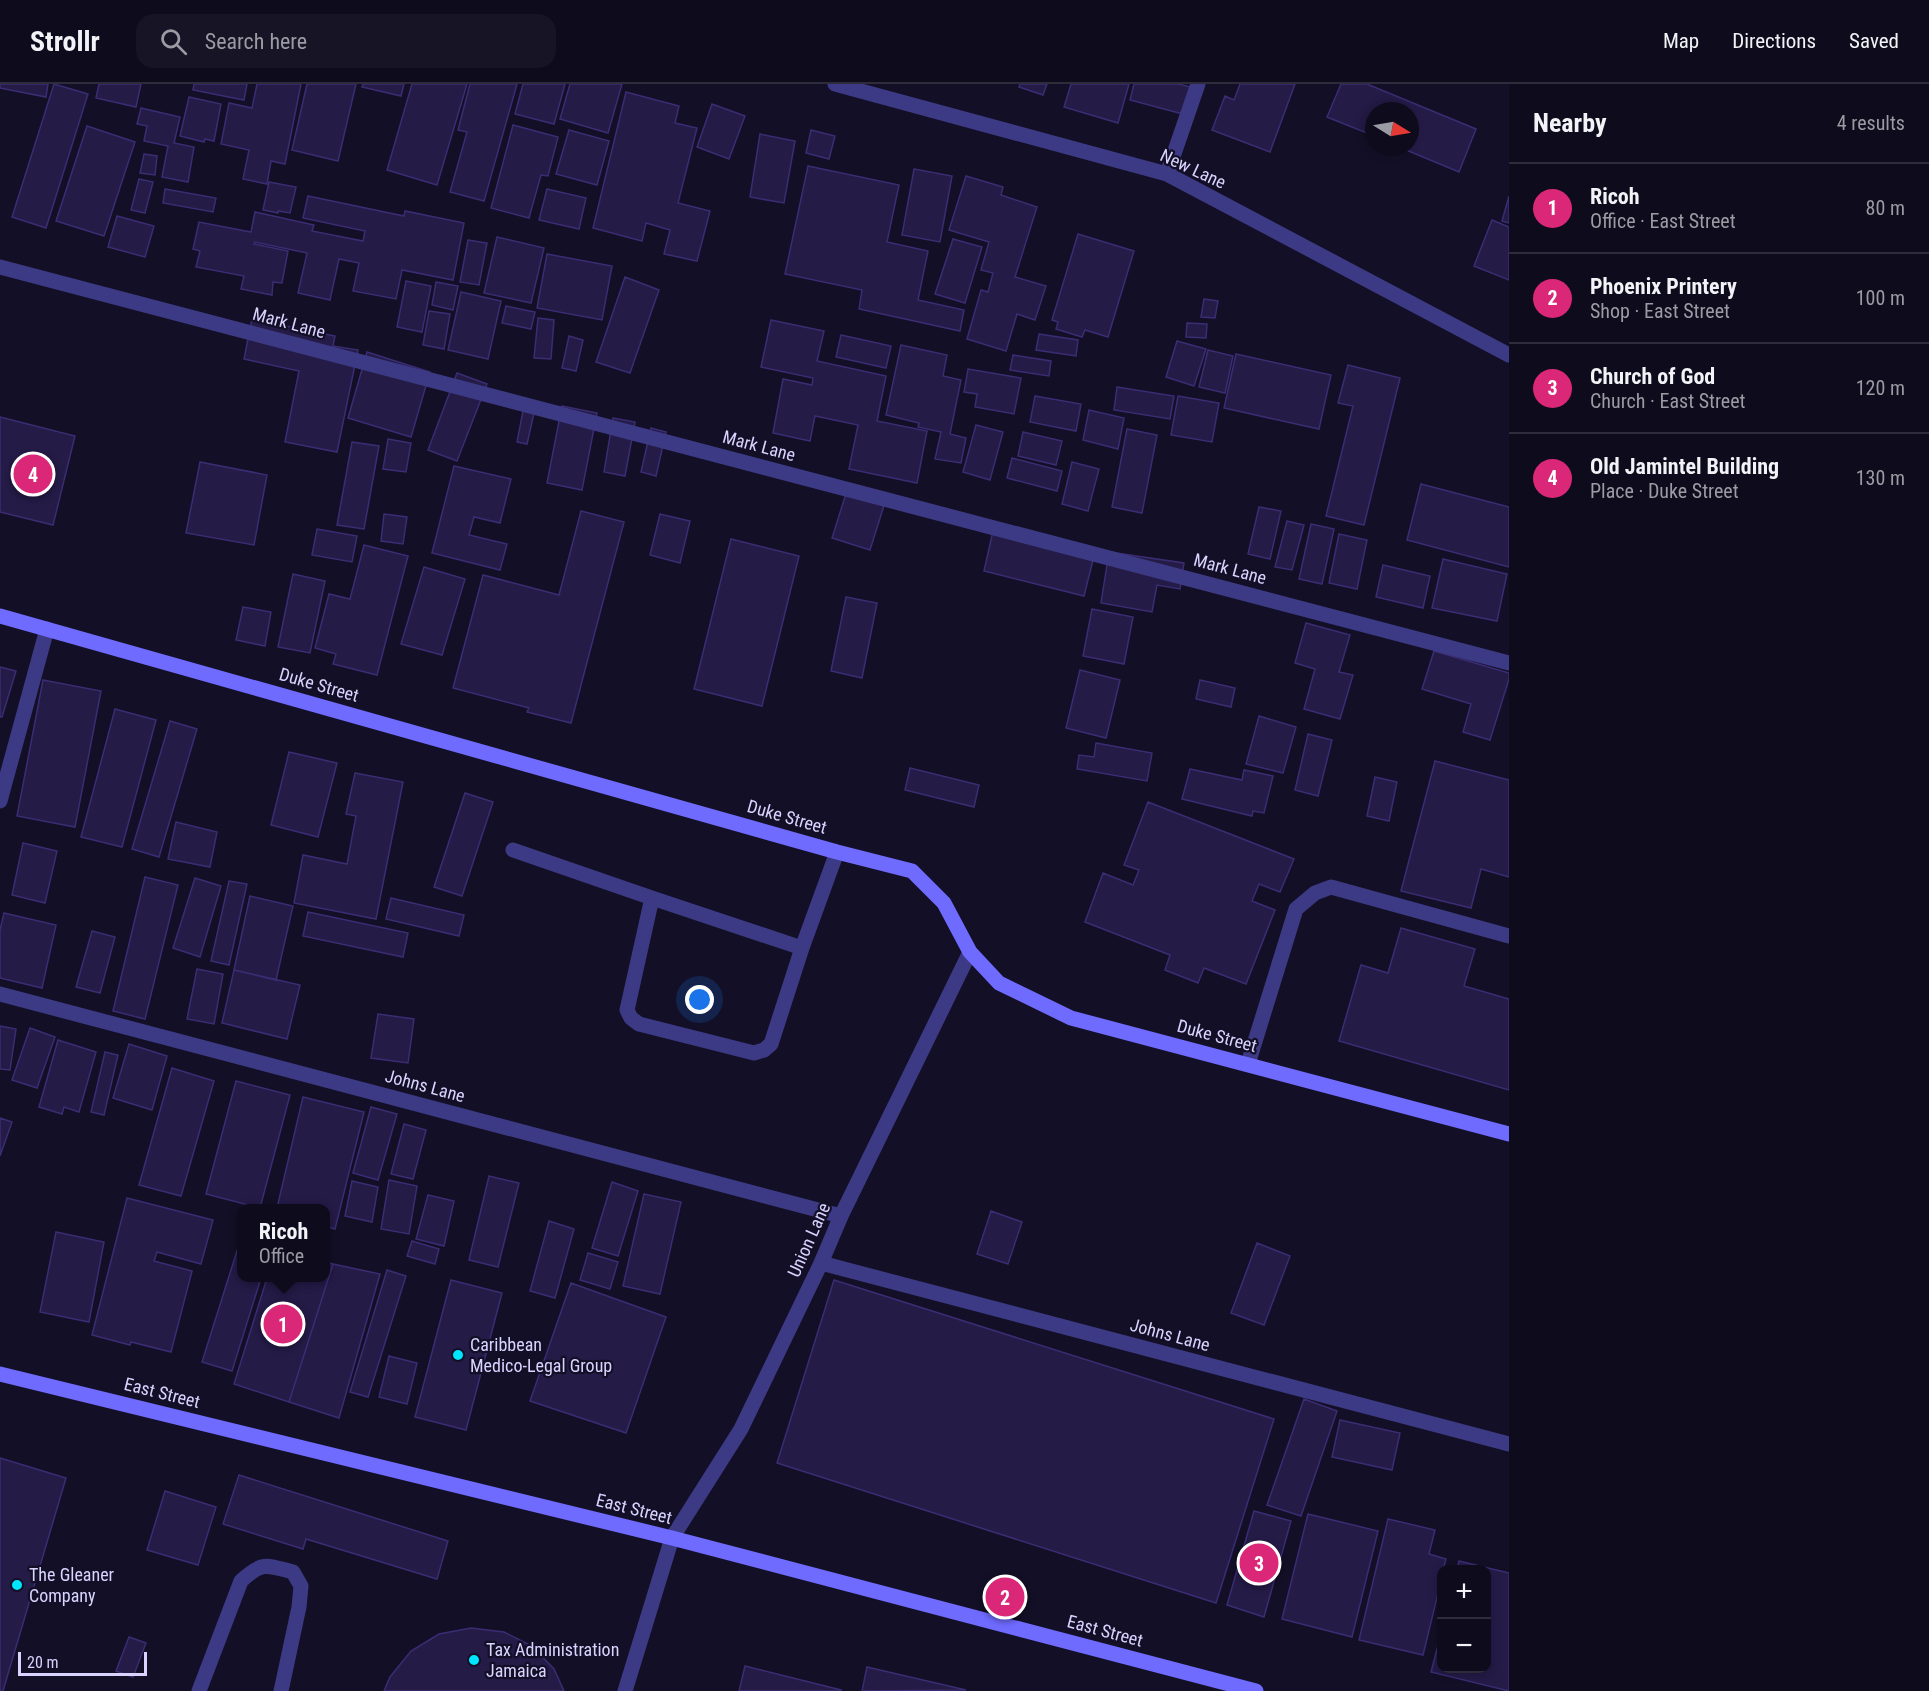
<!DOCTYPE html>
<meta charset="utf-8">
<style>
body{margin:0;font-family:"Roboto Condensed",sans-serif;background:#171425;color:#f1f3f6}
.controls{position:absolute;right:18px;bottom:18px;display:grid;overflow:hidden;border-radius:12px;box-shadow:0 3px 9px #0003}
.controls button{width:54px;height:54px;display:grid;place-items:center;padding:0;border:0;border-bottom:2px solid #2e2b3b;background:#0e0b1c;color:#f1f3f6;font:30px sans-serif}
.compass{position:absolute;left:1365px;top:18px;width:54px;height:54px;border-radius:50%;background:#0e0b1c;box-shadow:0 3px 9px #0003;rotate:101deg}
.scale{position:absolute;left:18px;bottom:15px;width:129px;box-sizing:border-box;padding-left:6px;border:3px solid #d9d4ff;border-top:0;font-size:16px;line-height:21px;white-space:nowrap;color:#d9d4ff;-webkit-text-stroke:4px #130f26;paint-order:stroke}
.you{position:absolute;left:700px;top:916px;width:21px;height:21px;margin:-15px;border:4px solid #fff;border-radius:50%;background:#1a73e8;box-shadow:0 0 0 9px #1a73e833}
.badge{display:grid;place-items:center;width:39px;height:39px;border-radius:50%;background:#db2777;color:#fff;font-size:20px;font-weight:700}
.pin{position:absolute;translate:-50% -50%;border:3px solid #fff;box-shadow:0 2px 6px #0006}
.popup{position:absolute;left:237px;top:1120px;width:93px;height:78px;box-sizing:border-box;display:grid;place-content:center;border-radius:12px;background:#0e0b1c;filter:drop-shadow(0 2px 4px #0005);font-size:20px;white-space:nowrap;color:#9b9ba3}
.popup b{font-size:22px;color:#f1f3f6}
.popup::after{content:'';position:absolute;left:50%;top:100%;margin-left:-12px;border:12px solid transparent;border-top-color:#0e0b1c}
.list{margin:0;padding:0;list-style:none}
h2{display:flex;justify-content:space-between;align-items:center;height:78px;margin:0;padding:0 24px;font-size:26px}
h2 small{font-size:20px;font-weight:400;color:#9b9ba3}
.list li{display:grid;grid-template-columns:39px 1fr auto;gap:18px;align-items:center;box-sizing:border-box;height:90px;padding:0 24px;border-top:2px solid #2e2b3b}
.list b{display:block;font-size:22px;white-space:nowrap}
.list p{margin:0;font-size:20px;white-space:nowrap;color:#9b9ba3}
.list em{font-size:20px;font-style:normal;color:#9b9ba3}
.icon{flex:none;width:33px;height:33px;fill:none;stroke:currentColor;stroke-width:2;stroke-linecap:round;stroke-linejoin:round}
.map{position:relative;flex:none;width:1509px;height:1607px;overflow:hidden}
header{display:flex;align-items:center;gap:36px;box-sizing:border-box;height:84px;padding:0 30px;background:#0e0b1c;border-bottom:2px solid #2e2b3b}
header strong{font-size:28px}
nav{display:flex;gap:33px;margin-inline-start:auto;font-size:21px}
.search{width:420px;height:54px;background:#171425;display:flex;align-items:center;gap:15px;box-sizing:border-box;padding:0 21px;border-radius:18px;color:#9b9ba3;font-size:22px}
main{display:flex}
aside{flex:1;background:#0e0b1c}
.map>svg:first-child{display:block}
</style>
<header>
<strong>Strollr</strong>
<div class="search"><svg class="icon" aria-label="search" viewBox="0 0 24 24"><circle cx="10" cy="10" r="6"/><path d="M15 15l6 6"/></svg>Search here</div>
<nav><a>Map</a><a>Directions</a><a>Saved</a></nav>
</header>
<main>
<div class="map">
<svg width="1509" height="1607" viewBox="0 0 1509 1607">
<rect width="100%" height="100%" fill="#130f26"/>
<path fill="#241b47" stroke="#3b2d73" stroke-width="1.5" d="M 0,0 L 48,0 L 46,13 L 0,4 Z
M 54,0 L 88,10 L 46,144 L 12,133 Z
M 99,0 L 141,0 L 136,23 L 96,14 Z
M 194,0 L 247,0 L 244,16 L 193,6 Z
M 257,0 L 301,0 L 285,80 L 271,77 L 267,100 L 243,95 L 249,66 L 221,60 L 229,19 L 252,24 Z
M 307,0 L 356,0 L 338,77 L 292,66 Z
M 363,0 L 404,0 L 401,12 L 362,3 Z
M 412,0 L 467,0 L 437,101 L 387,86 Z
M 470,0 L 517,0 L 484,117 L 450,108 L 467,48 L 458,46 Z
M 523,0 L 565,0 L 554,40 L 515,30 Z
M 570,0 L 622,0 L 608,49 L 560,35 Z
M 1020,0 L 1047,0 L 1043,11 L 1019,3 Z
M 1071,0 L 1129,0 L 1118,39 L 1064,23 Z
M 1134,0 L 1179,0 L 1190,3 L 1183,30 L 1130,16 Z
M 1240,0 L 1295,0 L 1270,68 L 1212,46 L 1225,12 L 1234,16 Z
M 1341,0 L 1367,0 L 1476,45 L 1459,88 L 1399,63 L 1410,63 L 1410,27 L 1374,27 L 1374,52 L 1327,33 Z
M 626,8 L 679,22 L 675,39 L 697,44 L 678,119 L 710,127 L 697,177 L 664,170 L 670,146 L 646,139 L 642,157 L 593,144 Z
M 189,13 L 221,20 L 214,57 L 205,55 L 204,58 L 180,52 Z
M 712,20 L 745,32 L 729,75 L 697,63 Z
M 141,24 L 180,33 L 174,59 L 194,63 L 188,98 L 162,93 L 168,62 L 144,57 L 147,42 L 137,40 Z
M 513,41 L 558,53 L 548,92 L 541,91 L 529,134 L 491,124 Z
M 87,42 L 135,58 L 104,152 L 56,137 Z
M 569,46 L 609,57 L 597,101 L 556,90 Z
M 811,46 L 835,52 L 829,75 L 806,69 Z
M 760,50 L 795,57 L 784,119 L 750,113 Z
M 144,70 L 157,72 L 155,91 L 140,89 Z
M 808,82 L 899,101 L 887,158 L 928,167 L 918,216 L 964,226 L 960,247 L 859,225 L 862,206 L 785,190 Z
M 914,85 L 952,92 L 940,158 L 902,151 Z
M 966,92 L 1003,103 L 1001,111 L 1037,123 L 1015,193 L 1046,202 L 1035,236 L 1017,230 L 1006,267 L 967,255 L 981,206 L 988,208 L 993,189 L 981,186 L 989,158 L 949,146 Z
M 139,95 L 153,98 L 145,129 L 131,126 Z
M 269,98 L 296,103 L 290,129 L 278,127 L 278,129 L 263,126 Z
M 165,105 L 216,114 L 213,128 L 163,119 Z
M 547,105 L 586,114 L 579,145 L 539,136 Z
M 308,112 L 404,132 L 405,127 L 464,139 L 453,196 L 402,186 L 396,215 L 353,207 L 359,179 L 339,175 L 330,216 L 298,209 L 307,169 L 255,158 L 254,160 L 288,167 L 282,199 L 273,198 L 272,211 L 241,205 L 244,192 L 196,183 L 200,167 L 193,165 L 199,138 L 251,148 L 255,128 L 314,141 L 312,147 L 363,157 L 365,147 L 303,134 Z
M 1509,112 L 1509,139 L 1502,137 Z
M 117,132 L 154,142 L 145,173 L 108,163 Z
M 1492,136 L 1509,143 L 1509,196 L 1474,182 Z
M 1078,150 L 1134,167 L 1108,253 L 1085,246 L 1082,253 L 1056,245 L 1058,238 L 1052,236 Z
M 497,153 L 544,164 L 531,219 L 484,209 Z
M 953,155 L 982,163 L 965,219 L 935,210 Z
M 468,156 L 487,159 L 479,201 L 460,198 Z
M 547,170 L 612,182 L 602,236 L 537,224 Z
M 625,193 L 659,206 L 630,289 L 596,278 Z
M 406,197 L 431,202 L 422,248 L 397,243 Z
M 436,198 L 458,202 L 453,226 L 432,221 Z
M 461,208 L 501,217 L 488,275 L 448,266 Z
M 1204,215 L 1218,217 L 1215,234 L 1201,233 Z
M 506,222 L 535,228 L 531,245 L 502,239 Z
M 429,227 L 450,230 L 444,265 L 423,261 Z
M 538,234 L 554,236 L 551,275 L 534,274 Z
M 252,235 L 335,252 L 333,262 L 358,266 L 337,368 L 285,358 L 299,287 L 244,275 Z
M 771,236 L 824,247 L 817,277 L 886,292 L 877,337 L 927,347 L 917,399 L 849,385 L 858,341 L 815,332 L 810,357 L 773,349 L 783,295 L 812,301 L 813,294 L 761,283 Z
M 1187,239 L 1207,240 L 1206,254 L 1186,253 Z
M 1039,250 L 1078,256 L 1076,272 L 1036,266 Z
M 841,251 L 891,262 L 886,284 L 836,273 Z
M 569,252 L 583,256 L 576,287 L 562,284 Z
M 1177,257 L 1206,265 L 1194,302 L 1166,293 Z
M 901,261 L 947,271 L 943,292 L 961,296 L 950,350 L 966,354 L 961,379 L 935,375 L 941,348 L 918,343 L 919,339 L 886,331 Z
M 1208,266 L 1233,272 L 1225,309 L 1199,303 Z
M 367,268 L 430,288 L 411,353 L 348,334 Z
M 1236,270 L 1331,291 L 1319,345 L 1224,324 Z
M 1013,271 L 1051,277 L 1049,292 L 1010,286 Z
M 1348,281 L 1400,294 L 1364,441 L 1326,432 L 1353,322 L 1338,319 Z
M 968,285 L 1021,294 L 1014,330 L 975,323 L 977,310 L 964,308 Z
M 457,289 L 487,300 L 457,377 L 428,366 Z
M 1117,303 L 1174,312 L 1170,335 L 1114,326 Z
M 1035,312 L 1081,320 L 1076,347 L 1030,338 Z
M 1178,312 L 1219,319 L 1212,358 L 1171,351 Z
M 562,322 L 597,329 L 582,406 L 547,399 Z
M 1089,326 L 1124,334 L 1118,365 L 1083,356 Z
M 523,327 L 534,329 L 527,360 L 517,358 Z
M 0,333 L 75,352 L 53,441 L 0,428 Z
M 613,334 L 635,338 L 625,392 L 604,388 Z
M 976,341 L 1003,348 L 990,396 L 963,388 Z
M 651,344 L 666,348 L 656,392 L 641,388 Z
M 1127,345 L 1157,351 L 1142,429 L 1112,423 Z
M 1023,348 L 1062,357 L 1056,381 L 1018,372 Z
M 388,355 L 411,359 L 406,388 L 383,385 Z
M 352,358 L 379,362 L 364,445 L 337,441 Z
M 1012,374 L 1062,387 L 1057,407 L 1007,394 Z
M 200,378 L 267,391 L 254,461 L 186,449 Z
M 1072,378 L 1099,385 L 1088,427 L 1062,420 Z
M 454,382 L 511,395 L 500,439 L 474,433 L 469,451 L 507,460 L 500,486 L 432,469 Z
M 849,400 L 887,412 L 870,466 L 832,454 Z
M 1421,400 L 1509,423 L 1509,483 L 1407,456 Z
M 1259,423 L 1281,427 L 1270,475 L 1248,470 Z
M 581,427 L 624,438 L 571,639 L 527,628 L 529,624 L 453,604 L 483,491 L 559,511 Z
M 384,430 L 407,433 L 403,460 L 381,457 Z
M 660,430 L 690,437 L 680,479 L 650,471 Z
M 1287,437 L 1304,441 L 1292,486 L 1275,483 Z
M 1311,440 L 1334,445 L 1322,500 L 1299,495 Z
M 317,445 L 357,452 L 352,478 L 312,471 Z
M 993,447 L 1094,472 L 1084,512 L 984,487 Z
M 1339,450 L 1367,456 L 1357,505 L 1329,499 Z
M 731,455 L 799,472 L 762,622 L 694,605 Z
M 364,461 L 408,472 L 377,591 L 333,580 L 336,570 L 315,564 L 329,510 L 350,515 Z
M 1109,468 L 1184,479 L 1180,505 L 1157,501 L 1152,528 L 1101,519 Z
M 1443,475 L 1507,490 L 1497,537 L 1432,524 Z
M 1383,481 L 1430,492 L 1423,524 L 1376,513 Z
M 424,483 L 465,495 L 442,571 L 401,560 Z
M 293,490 L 325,497 L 310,569 L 278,563 Z
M 846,513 L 877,519 L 862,594 L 831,587 Z
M 243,523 L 271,528 L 265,562 L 236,556 Z
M 1092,525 L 1133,533 L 1124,580 L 1083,572 Z
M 1306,539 L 1350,551 L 1339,588 L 1353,591 L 1340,635 L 1304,625 L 1315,585 L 1295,579 Z
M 1434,567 L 1509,589 L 1509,595 L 1490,656 L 1463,648 L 1471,620 L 1422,605 Z
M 0,583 L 16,587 L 2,633 L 0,633 Z
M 1080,586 L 1120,596 L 1106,654 L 1066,644 Z
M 43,596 L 101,607 L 75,743 L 17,732 Z
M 1200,596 L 1235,604 L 1231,623 L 1196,615 Z
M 115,625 L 156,636 L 122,763 L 81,753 Z
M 1259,632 L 1296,643 L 1283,689 L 1246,680 Z
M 170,637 L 197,645 L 159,773 L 132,765 Z
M 1308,650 L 1332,656 L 1318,712 L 1295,706 Z
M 1096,659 L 1152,669 L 1147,697 L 1077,685 L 1079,671 L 1094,673 Z
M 289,668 L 337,679 L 318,753 L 271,741 Z
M 1435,677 L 1509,696 L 1509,793 L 1481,785 L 1471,824 L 1401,807 Z
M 910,684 L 979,701 L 974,723 L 905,706 Z
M 1190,685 L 1242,696 L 1244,686 L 1273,692 L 1264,729 L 1253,727 L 1252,732 L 1182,715 Z
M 355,689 L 403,698 L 376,835 L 294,819 L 303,771 L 347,780 L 356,732 L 346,730 Z
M 1375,693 L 1397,698 L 1389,737 L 1367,732 Z
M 465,709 L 493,718 L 462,812 L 434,803 Z
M 1148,718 L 1294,775 L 1280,808 L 1259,800 L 1252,817 L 1275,826 L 1246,900 L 1204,884 L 1198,899 L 1165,886 L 1170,871 L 1085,838 L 1103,789 L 1133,801 L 1139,786 L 1124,781 Z
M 176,738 L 217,748 L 210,783 L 168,775 Z
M 23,759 L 57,767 L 45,819 L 12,811 Z
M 145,793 L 178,801 L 145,935 L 113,927 Z
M 195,794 L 221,802 L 200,873 L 173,864 Z
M 229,797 L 247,800 L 229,881 L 211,877 Z
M 250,812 L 293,822 L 276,896 L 234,886 Z
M 391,814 L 464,831 L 459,852 L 386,835 Z
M 308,828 L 408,849 L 403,873 L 303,852 Z
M 4,829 L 56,841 L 42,904 L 0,894 L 0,846 Z
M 1401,844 L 1475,865 L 1464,902 L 1509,915 L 1509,1006 L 1339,957 L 1361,881 L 1388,889 Z
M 92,847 L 115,853 L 100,909 L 76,903 Z
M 197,885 L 223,890 L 214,940 L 187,935 Z
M 234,886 L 300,901 L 287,955 L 222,939 Z
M 378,930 L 414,935 L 408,979 L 371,974 Z
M 0,942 L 16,945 L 10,986 L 0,985 Z
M 30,944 L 55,953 L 37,1004 L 12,996 Z
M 58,956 L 96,968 L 79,1028 L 64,1023 L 62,1030 L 39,1023 Z
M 129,960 L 167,972 L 152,1026 L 113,1014 Z
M 105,968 L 118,971 L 104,1031 L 91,1028 Z
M 172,984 L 214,997 L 181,1112 L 139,1101 Z
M 236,997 L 290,1011 L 260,1124 L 206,1110 Z
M 303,1013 L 364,1028 L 335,1145 L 325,1142 L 325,1124 L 277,1124 Z
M 371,1023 L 397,1030 L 378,1096 L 353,1089 Z
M 0,1034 L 12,1038 L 0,1072 Z
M 404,1040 L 426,1046 L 413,1095 L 391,1090 Z
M 489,1092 L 519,1099 L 498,1183 L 469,1176 Z
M 389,1096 L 417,1102 L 409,1150 L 381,1145 Z
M 352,1097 L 378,1103 L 372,1138 L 345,1132 Z
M 612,1098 L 638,1107 L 618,1172 L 592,1164 Z
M 644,1110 L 681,1118 L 660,1210 L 623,1202 Z
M 428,1111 L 454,1117 L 444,1162 L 416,1155 Z
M 127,1114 L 213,1136 L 201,1180 L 157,1168 L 154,1177 L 192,1187 L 171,1268 L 131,1258 L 130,1261 L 92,1251 Z
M 991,1127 L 1022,1138 L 1008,1180 L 977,1170 Z
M 549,1137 L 574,1145 L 555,1214 L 530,1207 Z
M 56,1148 L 104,1158 L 89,1238 L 40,1228 Z
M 241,1154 L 241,1194 L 261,1194 L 232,1287 L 202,1278 Z
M 412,1157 L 439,1165 L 435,1180 L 407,1172 Z
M 1257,1159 L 1290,1172 L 1264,1241 L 1231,1229 Z
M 588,1169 L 618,1178 L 610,1205 L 580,1196 Z
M 325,1178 L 333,1180 L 289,1318 L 234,1300 L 267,1194 L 325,1194 Z
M 333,1180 L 380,1190 L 339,1334 L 289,1318 Z
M 387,1186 L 406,1192 L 368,1313 L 350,1308 Z
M 451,1196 L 502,1209 L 466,1346 L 415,1333 Z
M 834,1196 L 1274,1335 L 1216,1519 L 777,1379 Z
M 571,1199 L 666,1233 L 626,1349 L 530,1317 Z
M 389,1272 L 417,1279 L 407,1320 L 379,1313 Z
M 1304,1315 L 1337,1327 L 1301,1432 L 1267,1421 Z
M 1340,1336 L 1400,1349 L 1392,1386 L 1332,1373 Z
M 0,1374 L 66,1394 L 3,1607 L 0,1607 Z
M 239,1391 L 448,1457 L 437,1495 L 306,1455 L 303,1465 L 223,1440 Z
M 165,1407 L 216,1423 L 198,1481 L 147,1466 Z
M 1254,1427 L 1291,1437 L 1264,1533 L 1227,1521 Z
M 1308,1430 L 1378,1447 L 1352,1553 L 1282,1535 Z
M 1388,1435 L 1435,1446 L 1429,1470 L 1446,1475 L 1443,1486 L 1442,1486 L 1442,1493 L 1423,1571 L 1359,1556 Z
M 1459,1477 L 1509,1489 L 1509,1607 L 1431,1588 L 1442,1546 L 1442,1584 L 1486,1584 L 1486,1486 L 1457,1486 Z
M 471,1544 L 504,1548 L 532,1562 L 554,1585 L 564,1607 L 384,1607 L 390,1593 L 411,1567 L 439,1550 Z
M 129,1553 L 146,1559 L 133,1593 L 116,1587 Z
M 745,1582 L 841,1606 L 840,1607 L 739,1607 Z
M 867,1583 L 966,1606 L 862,1607 Z"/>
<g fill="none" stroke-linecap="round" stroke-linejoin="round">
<path stroke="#3d3a85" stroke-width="15" d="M 513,766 L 652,814
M 802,864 L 652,814 L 627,926 L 631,934 L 639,940 L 754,969 L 764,966 L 771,960 L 802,864 L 837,768
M 1248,980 L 1296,825 L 1315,809 L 1331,803 L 1509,852
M 199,1607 L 241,1497 C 263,1477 266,1481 293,1488 L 301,1502 L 299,1523 L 281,1607"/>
<path stroke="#3d3a85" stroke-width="15" d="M 835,0 L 1167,90 L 1509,271
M 1167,90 L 1198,0
M 0,183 L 1509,579
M 0,717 L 47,545
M 0,910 L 841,1132
M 821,1179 L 1509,1360
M 625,1607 L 672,1454 L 741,1345 L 821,1179 L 841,1132 L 970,868"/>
<path stroke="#6f6bff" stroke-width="15" d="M 0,532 L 837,768 L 912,787 L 944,819 L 970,868 L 999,899 L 1071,934 L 1509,1050
M 0,1290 L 672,1454 L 1256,1607"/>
</g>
<g fill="#00e5ff" stroke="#130f26" stroke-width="2">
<circle cx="458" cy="1271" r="6"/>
<circle cx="17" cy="1501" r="6"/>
<circle cx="474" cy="1576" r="6"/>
</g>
<g text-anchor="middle" stroke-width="4.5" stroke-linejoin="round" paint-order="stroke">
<g font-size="18" fill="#d9d4ff" stroke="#130f26">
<text transform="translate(1193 85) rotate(25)" y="6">New Lane</text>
<text transform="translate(289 239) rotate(15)" y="6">Mark Lane</text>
<text transform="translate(759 362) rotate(15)" y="6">Mark Lane</text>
<text transform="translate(1230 485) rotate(15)" y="6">Mark Lane</text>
<text transform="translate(319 601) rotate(16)" y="6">Duke Street</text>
<text transform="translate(787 733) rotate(16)" y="6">Duke Street</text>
<text transform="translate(1217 952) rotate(15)" y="6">Duke Street</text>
<text transform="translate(425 1002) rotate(15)" y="6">Johns Lane</text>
<text transform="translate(809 1156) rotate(-66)" y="6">Union Lane</text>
<text transform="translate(1170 1251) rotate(15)" y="6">Johns Lane</text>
<text transform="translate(162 1309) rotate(14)" y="6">East Street</text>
<text transform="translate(634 1425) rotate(14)" y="6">East Street</text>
<text transform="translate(1105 1547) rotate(15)" y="6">East Street</text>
</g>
<g font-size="18" fill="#d9d4ff" stroke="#130f26" text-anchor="start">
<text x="470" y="1267">Caribbean<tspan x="470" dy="21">Medico-Legal Group</tspan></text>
<text x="29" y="1497">The Gleaner<tspan x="29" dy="21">Company</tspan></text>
<text x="486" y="1572">Tax Administration<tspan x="486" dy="21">Jamaica</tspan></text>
</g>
</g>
</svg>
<div class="controls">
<button>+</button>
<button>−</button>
</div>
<svg class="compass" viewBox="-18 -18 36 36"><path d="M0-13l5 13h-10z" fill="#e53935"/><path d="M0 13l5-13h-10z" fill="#9b9ba3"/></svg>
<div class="scale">20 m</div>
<div class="you"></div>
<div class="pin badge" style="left:283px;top:1240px">1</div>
<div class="popup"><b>Ricoh</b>Office</div>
<div class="pin badge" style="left:1005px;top:1513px">2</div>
<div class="pin badge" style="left:1259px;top:1479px">3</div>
<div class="pin badge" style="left:33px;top:390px">4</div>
</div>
<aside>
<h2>Nearby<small>4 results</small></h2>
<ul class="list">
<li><span class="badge">1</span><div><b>Ricoh</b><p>Office · East Street</p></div><em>80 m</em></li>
<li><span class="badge">2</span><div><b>Phoenix Printery</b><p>Shop · East Street</p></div><em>100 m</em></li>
<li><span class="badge">3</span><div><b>Church of God</b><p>Church · East Street</p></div><em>120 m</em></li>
<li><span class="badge">4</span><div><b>Old Jamintel Building</b><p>Place · Duke Street</p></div><em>130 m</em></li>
</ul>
</aside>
</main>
